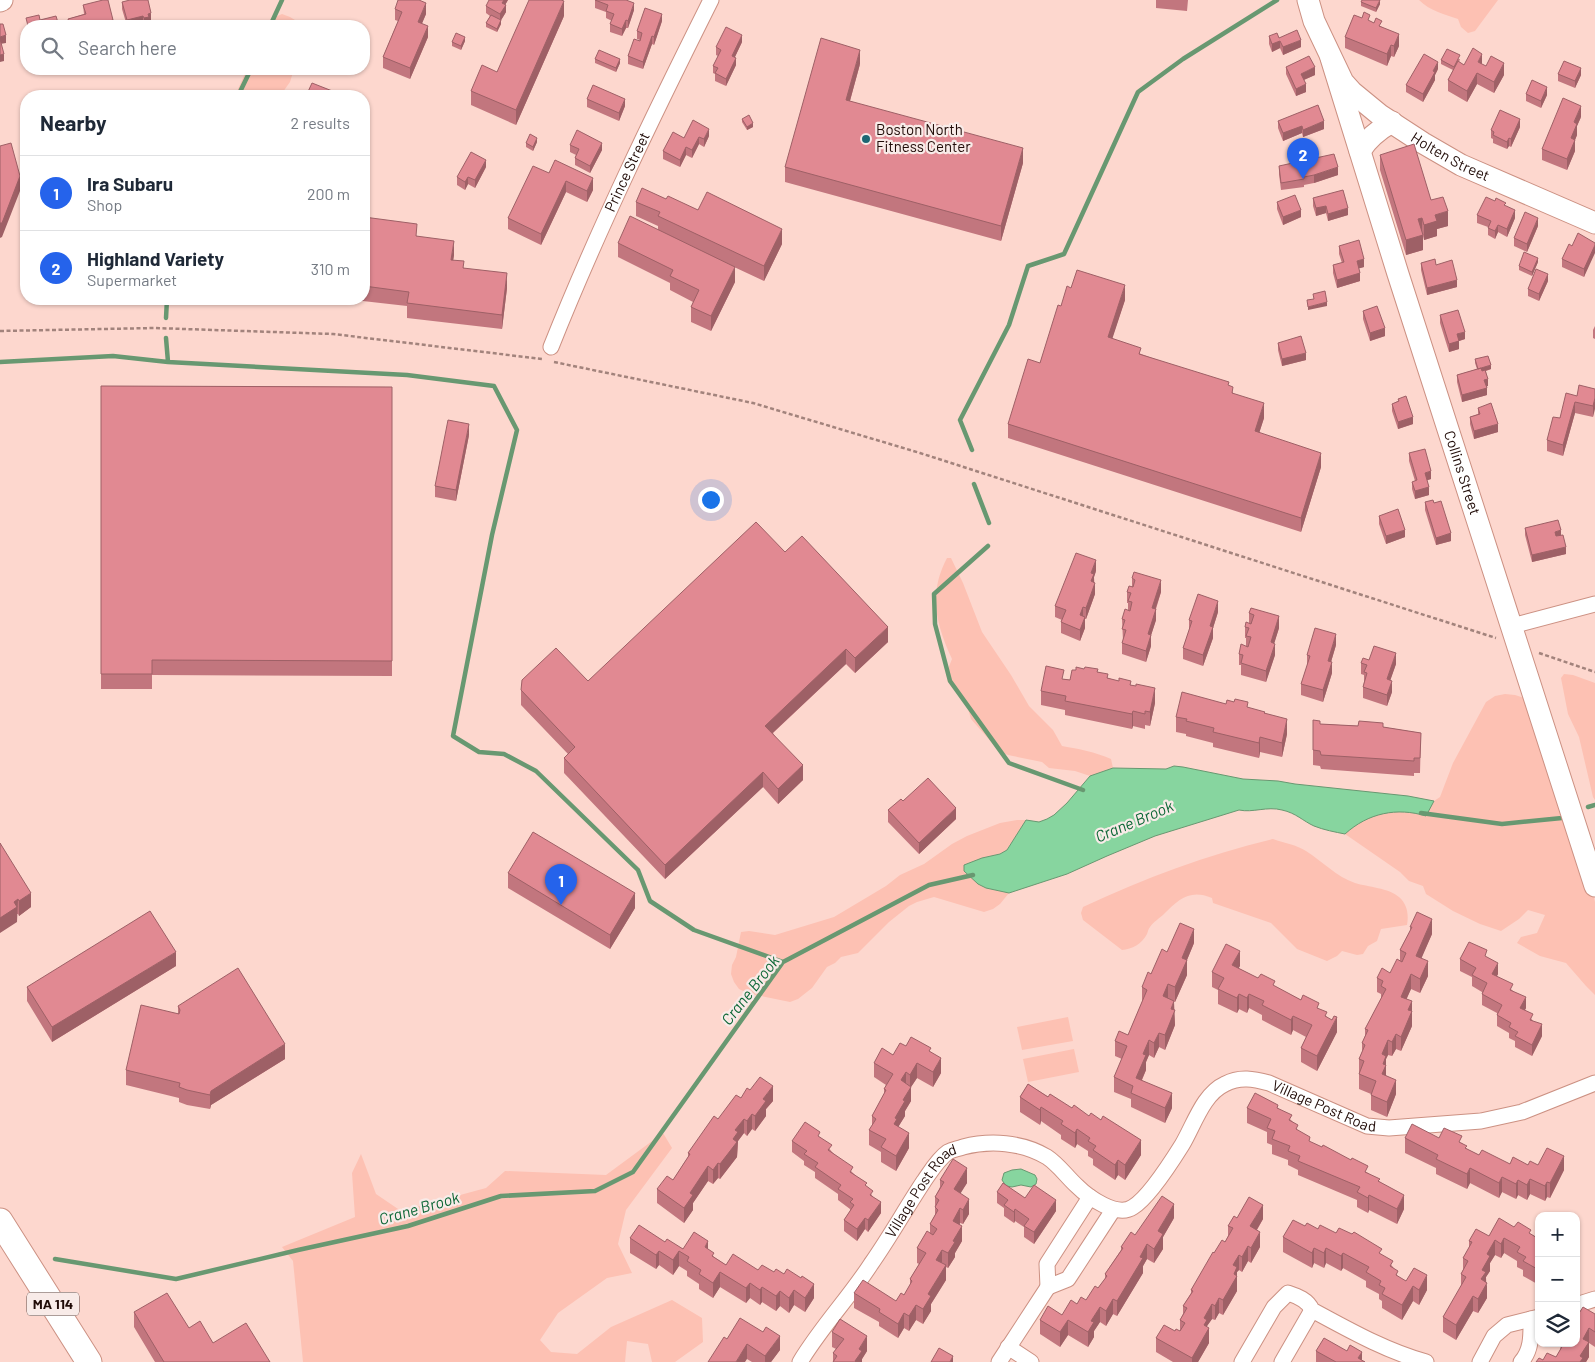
<!DOCTYPE html>
<meta charset="utf-8">
<style>
body{margin:0;font-family:Barlow,sans-serif;background:#f2f2f3;color:#1f2937}
.controls{position:absolute;right:15px;bottom:15px;display:grid;overflow:hidden;border-radius:10px;box-shadow:0 1px 4px #0004}
.controls button{width:45px;height:45px;display:grid;place-items:center;padding:0;border:0;border-bottom:1px solid #e0e1e3;background:#fff;color:#1f2937;font:25px sans-serif}
.you{position:absolute;left:710px;top:499px;width:18px;height:18px;margin:-12px;border:4px solid #fff;border-radius:50%;background:#1a73e8;box-shadow:0 0 0 8px #1a73e833}
.badge{display:grid;place-items:center;width:32px;height:32px;border-radius:50%;background:#2563eb;color:#fff;font-size:16px;font-weight:700}
.pin{position:absolute;translate:-50% -41px;filter:drop-shadow(0 1px 2px #0008)}
.pin::after{content:'';position:absolute;top:26px;width:18px;height:15px;background:inherit;clip-path:polygon(0 0,100% 0,50% 100%)}
.list{margin:0;padding:0;list-style:none}
h2{display:flex;justify-content:space-between;align-items:center;height:65px;margin:0;padding:0 20px;font-size:21px}
h2 small{font-size:16px;font-weight:400;color:#747a83}
.list li{display:grid;grid-template-columns:32px 1fr auto;gap:15px;align-items:center;box-sizing:border-box;height:75px;padding:0 20px;border-top:1px solid #e0e1e3}
.list b{display:block;font-size:19px;white-space:nowrap}
.list p{margin:0;font-size:16px;white-space:nowrap;color:#747a83}
.list em{font-size:16px;font-style:normal;color:#747a83}
.icon{flex:none;width:28px;height:28px;fill:none;stroke:currentColor;stroke-width:2;stroke-linecap:round;stroke-linejoin:round}
.map{position:relative;flex:none;width:1595px;height:1362px;overflow:hidden}
.search{position:absolute;background:#fff;box-shadow:0 1px 4px #0004;left:20px;top:20px;width:350px;height:55px;display:flex;align-items:center;gap:12px;box-sizing:border-box;padding:0 18px;border-radius:20px;color:#747a83;font-size:19px}
.panel{position:absolute;background:#fff;box-shadow:0 1px 4px #0004;left:20px;top:90px;width:350px;height:215px;border-radius:20px}
.map>svg:first-child{display:block}
</style>
<div class="map">
<svg width="1595" height="1362" viewBox="0 0 1595 1362">
<rect width="100%" height="100%" fill="#fdd7ce"/>
<path fill="#fdc1b3" d="M 1419,0 L 1498,0 L 1475,31 L 1468,33 L 1461,27 L 1458,19 C 1444,14 1430,11 1419,0 Z
M 282,14 L 290,17 L 305,26 L 267,26 L 275,17 Z
M 247,69 L 294,69 L 290,82 L 280,96 L 235,96 Z
M 947,558 L 951,558 L 963,583 L 982,632 L 1011,675 L 1029,706 L 1053,730 L 1062,746 C 1079,749 1095,752 1111,759 L 1113,768 L 1090,776 L 1075,771 L 1049,768 L 1042,762 L 1008,755 L 1000,752 L 971,719 L 966,702 L 948,682 L 946,674 L 952,659 C 936,624 928,594 947,558 Z
M 1564,674 L 1573,675 L 1595,683 L 1595,800 L 1593,797 L 1579,737 L 1568,714 L 1561,678 Z
M 1505,694 L 1515,695 L 1531,700 L 1592,889 L 1595,902 L 1595,995 L 1586,986 L 1566,963 L 1540,956 L 1517,943 L 1521,937 L 1537,933 L 1545,915 L 1528,910 L 1519,919 L 1501,931 L 1480,924 L 1453,911 L 1426,894 L 1423,886 L 1409,881 L 1400,872 L 1345,834 C 1370,812 1394,807 1426,815 L 1434,801 L 1440,797 L 1453,763 L 1486,702 L 1495,696 Z
M 1017,820 L 1026,820 L 1007,850 L 1000,854 L 982,858 L 986,888 L 1009,893 L 1000,904 L 993,909 L 984,912 L 934,897 L 917,902 L 909,906 L 889,922 L 858,953 L 841,957 L 835,963 L 827,967 L 812,988 L 798,999 L 790,1002 L 747,993 L 739,989 L 734,982 L 731,974 L 732,965 L 736,957 L 741,932 L 749,931 L 775,935 L 834,917 L 886,886 L 900,875 L 924,864 L 952,844 L 967,836 L 1000,823 Z
M 1273,839 C 1284,843 1297,845 1306,851 C 1322,861 1337,877 1355,883 C 1368,887 1389,888 1399,897 C 1407,904 1409,914 1407,925 L 1381,929 L 1377,941 L 1368,946 L 1363,954 L 1357,955 L 1342,951 L 1337,956 L 1327,961 L 1297,949 L 1271,923 L 1213,903 L 1212,898 C 1190,889 1179,899 1164,914 C 1160,918 1153,922 1150,927 C 1148,929 1148,932 1147,934 C 1142,944 1132,949 1122,950 L 1083,920 L 1081,913 L 1083,907 C 1145,878 1207,855 1273,839 Z
M 1068,1017 L 1073,1041 L 1022,1050 L 1017,1027 Z
M 1074,1049 L 1079,1072 L 1028,1082 L 1023,1059 Z
M 663,1133 L 672,1148 L 626,1210 L 618,1244 L 632,1273 L 607,1278 L 558,1313 L 540,1340 L 551,1352 L 577,1354 L 611,1327 L 672,1300 L 702,1318 L 703,1342 L 675,1362 L 652,1362 L 648,1344 L 627,1341 L 625,1362 L 303,1362 L 293,1261 L 282,1247 L 355,1217 L 352,1173 L 361,1154 L 376,1194 L 401,1211 L 486,1188 L 505,1171 L 606,1175 Z"/>
<path fill="#87d59f" stroke="#689871" d="M 1174,766 L 1183,767 L 1243,779 L 1278,781 L 1295,784 L 1408,796 L 1434,801 L 1426,816 C 1397,807 1368,813 1345,834 C 1335,832 1324,830 1314,826 C 1303,821 1296,813 1282,810 C 1267,806 1253,813 1239,810 L 1155,836 L 1107,856 L 1067,874 L 1009,893 L 986,888 L 978,884 L 964,871 L 964,865 L 982,858 L 1000,854 L 1007,850 L 1026,820 L 1039,822 L 1047,819 L 1054,815 L 1067,803 L 1090,776 L 1113,768 L 1166,769 Z
M 1021,1169 L 1035,1175 L 1037,1179 L 1036,1184 L 1031,1187 L 1021,1185 L 1012,1187 L 1006,1186 L 1002,1180 L 1004,1173 L 1012,1170 Z"/>
<g fill="none" stroke-linecap="round" stroke-linejoin="round">
<path stroke="#689871" stroke-width="4.5" d="M 270,26 L 282,0
M 238,96 L 251,69
M 166,318 L 167,299
M 166,338 L 168,362
M 0,362 L 113,356 L 168,362 L 407,375 L 494,386 L 517,430 L 492,535 L 453,736 L 479,752 L 504,754 L 536,771 L 638,870 L 650,901 L 694,930 L 783,962
M 972,450 L 960,420 L 1009,325 L 1028,266 L 1064,254 L 1138,92 L 1183,59 L 1277,0
M 974,484 L 989,523
M 988,546 L 934,594 L 935,624 L 950,681 L 1009,763 L 1083,790
M 1588,807 L 1595,805
M 1421,813 L 1502,824 L 1562,818
M 55,1259 L 176,1279 L 298,1250 L 408,1226 L 501,1196 L 595,1191 L 633,1172 L 783,962 L 929,885 L 973,875"/>
<defs>
<g id="minor">
<path id="s1" d="M 551,347 C 598,229 654,114 711,0"/>
<path d="M 1512,626 L 1595,604"/>
<path d="M 1090,1197 L 1047,1264 L 1048,1287 L 1068,1279 L 1113,1210"/>
<path d="M 1576,1305 L 1595,1299"/>
<path d="M 1008,1347 L 1031,1362"/>
<path id="s2" d="M 800,1362 C 821,1327 849,1298 871,1264 C 890,1237 906,1208 924,1181 C 931,1171 938,1159 948,1152 C 953,1149 958,1149 963,1147 C 990,1140 1022,1142 1047,1157 C 1059,1165 1066,1176 1077,1186 C 1088,1197 1117,1218 1133,1207 C 1148,1198 1172,1161 1182,1145 C 1194,1125 1203,1094 1225,1084 C 1240,1076 1254,1079 1269,1083 L 1367,1126 L 1389,1128 L 1481,1121 L 1522,1112 L 1595,1083"/>
<path d="M 999,1362 L 1048,1287"/>
<path d="M 1242,1362 L 1274,1307 L 1288,1293 C 1297,1296 1308,1300 1312,1310 C 1349,1330 1386,1351 1426,1362"/>
<path d="M 1282,1362 L 1312,1310"/>
<path d="M 1480,1362 L 1494,1336 L 1507,1325 L 1539,1317"/>
<path d="M 1521,1362 C 1532,1350 1531,1334 1531,1319"/>
</g>
<g id="secondary">
<path id="s3" d="M 1308,0 L 1314,21 L 1343,82 L 1352,92 L 1380,115 L 1423,143 L 1461,165 L 1595,223"/>
<path d="M 0,1 L 2,0"/>
<path id="s4" d="M 1331,58 L 1398,274 L 1595,886"/>
<path d="M 1360,151 C 1368,138 1378,130 1392,122"/>
</g>
<path id="trunk" d="M 0,1221 L 89,1362"/>
</defs>
<use href="#minor" stroke="#cc9183" stroke-width="17"/>
<use href="#secondary" stroke="#cc9183" stroke-width="23"/>
<use href="#trunk" stroke="#cc9183" stroke-width="27"/>
<path stroke="#a2837c" stroke-width="2.5" stroke-dasharray="4 2.5" stroke-linecap="butt" d="M 0,331 L 155,328 L 333,334 L 542,359
M 554,362 L 753,403 L 920,453 L 1496,638
M 1539,653 L 1595,672"/>
<use href="#minor" stroke="#fff" stroke-width="15"/>
<use href="#secondary" stroke="#fff" stroke-width="21"/>
<use href="#trunk" stroke="#fff" stroke-width="25"/>
</g>
<path fill="#c2767e" d="M 508,0 L 505,5 L 506,12 L 501,20 L 501,24 L 497,32 L 486,27 L 486,23 L 490,16 L 486,13 L 486,6 Z
M 595,0 L 634,10 L 628,28 L 626,28 L 622,36 L 610,32 L 610,24 L 612,21 L 606,18 L 606,12 L 595,8 Z
M 1156,0 L 1188,0 L 1187,11 L 1156,8 Z
M 122,2 L 151,21 L 149,22 L 149,24 L 144,26 L 143,23 L 132,26 L 127,26 L 122,9 Z
M 1361,2 L 1380,4 L 1376,12 L 1361,6 Z
M 83,5 L 113,26 L 68,26 L 68,19 L 84,14 Z
M 395,9 L 426,14 L 422,23 L 428,37 L 410,79 L 383,68 L 383,57 L 398,21 L 395,20 Z
M 564,16 L 516,125 L 471,105 L 471,91 L 497,72 Z
M 662,21 L 654,45 L 652,44 L 643,69 L 628,64 L 628,56 L 640,40 L 637,39 L 637,31 Z
M 1370,21 L 1382,27 L 1399,46 L 1394,57 L 1391,56 L 1387,66 L 1345,48 L 1345,37 Z
M 1269,36 L 1279,38 L 1301,47 L 1283,55 L 1280,48 L 1272,52 L 1269,44 Z
M 465,41 L 461,50 L 452,46 L 452,42 Z
M 742,42 L 735,57 L 736,65 L 726,86 L 715,81 L 715,74 L 713,73 L 713,66 L 718,56 L 716,55 L 716,47 Z
M 595,59 L 620,63 L 616,72 L 595,63 Z
M 1460,59 L 1459,62 L 1464,65 L 1504,75 L 1494,93 L 1477,84 L 1467,102 L 1448,91 L 1448,80 L 1453,70 L 1441,64 L 1441,60 Z
M 860,64 L 850,101 L 1023,163 L 1001,241 L 785,182 L 785,167 Z
M 1286,67 L 1315,75 L 1304,80 L 1306,92 L 1296,96 L 1286,74 Z
M 1438,69 L 1435,75 L 1435,80 L 1423,102 L 1406,92 L 1406,85 Z
M 1558,74 L 1581,75 L 1575,88 L 1558,81 Z
M 1526,94 L 1547,95 L 1541,108 L 1526,101 Z
M 587,99 L 625,106 L 619,121 L 587,107 Z
M 1581,117 L 1577,126 L 1577,135 L 1575,140 L 1575,151 L 1567,170 L 1542,160 L 1542,149 Z
M 742,119 L 753,127 L 747,130 L 742,122 Z
M 1278,121 L 1324,129 L 1303,137 L 1302,133 L 1283,141 L 1278,128 Z
M 1520,127 L 1511,147 L 1509,146 L 1507,149 L 1493,143 L 1493,139 L 1491,138 L 1491,130 Z
M 709,136 L 704,147 L 699,144 L 692,158 L 686,155 L 680,167 L 663,159 L 663,151 L 684,138 Z
M 537,142 L 533,151 L 526,147 L 526,143 Z
M 570,145 L 602,150 L 590,173 L 575,165 L 575,158 L 576,155 L 570,152 Z
M 1380,155 L 1431,200 L 1448,226 L 1437,229 L 1437,236 L 1424,240 L 1423,236 L 1423,250 L 1406,255 L 1380,170 Z
M 1279,166 L 1338,175 L 1314,183 L 1304,185 L 1304,187 L 1281,190 L 1279,174 Z
M 486,167 L 475,188 L 468,184 L 465,190 L 457,185 L 457,177 Z
M 549,173 L 593,190 L 587,202 L 566,192 L 541,245 L 508,229 L 508,218 Z
M 1313,198 L 1348,215 L 1328,221 L 1326,213 L 1316,216 L 1313,206 Z
M 666,199 L 698,210 L 782,244 L 764,281 L 717,259 L 735,282 L 711,331 L 691,322 L 691,307 L 693,302 L 670,290 L 670,283 L 618,257 L 618,243 L 658,230 L 658,226 L 636,216 L 636,202 Z
M 1277,202 L 1301,217 L 1283,225 L 1277,209 Z
M 1506,206 L 1515,218 L 1507,237 L 1498,232 L 1495,239 L 1488,235 L 1488,227 L 1477,223 L 1477,215 Z
M 364,217 L 417,236 L 454,255 L 453,260 L 464,268 L 507,288 L 502,329 L 407,318 L 407,306 L 345,299 L 364,299 Z
M 1538,226 L 1527,252 L 1514,246 L 1514,238 Z
M 1595,243 L 1584,277 L 1562,267 L 1562,259 L 1572,246 Z
M 1339,246 L 1364,267 L 1359,268 L 1360,281 L 1337,288 L 1333,273 L 1333,265 L 1342,263 L 1339,254 Z
M 1538,262 L 1532,276 L 1519,270 L 1519,266 Z
M 1421,263 L 1436,265 L 1457,287 L 1427,295 L 1421,270 Z
M 1548,281 L 1539,301 L 1528,296 L 1528,289 Z
M 1071,288 L 1125,300 L 1112,338 L 1141,354 L 1229,386 L 1233,393 L 1264,418 L 1259,433 L 1321,467 L 1301,532 L 1008,438 L 1008,424 L 1040,363 L 1061,306 Z
M 1363,311 L 1385,336 L 1370,341 L 1363,319 Z
M 1440,315 L 1465,339 L 1459,341 L 1459,349 L 1449,352 L 1440,323 Z
M 1595,326 L 1595,339 L 1593,338 L 1593,330 Z
M 1278,343 L 1306,360 L 1282,366 L 1278,350 Z
M 1475,359 L 1491,369 L 1486,371 L 1488,386 L 1486,386 L 1487,395 L 1462,402 L 1457,382 L 1457,375 L 1477,369 L 1475,363 Z
M 101,386 L 392,387 L 392,676 L 152,675 L 152,689 L 101,689 Z
M 1595,389 L 1593,417 L 1575,413 L 1563,456 L 1547,451 L 1547,440 L 1560,418 L 1577,396 Z
M 1398,399 L 1413,424 L 1398,429 L 1392,411 L 1392,404 L 1398,401 Z
M 1478,408 L 1498,432 L 1474,439 L 1470,424 L 1470,417 L 1478,414 Z
M 469,435 L 456,501 L 435,497 L 435,486 Z
M 1409,453 L 1431,479 L 1427,480 L 1429,495 L 1415,499 L 1412,489 L 1412,482 L 1415,481 L 1409,461 Z
M 1425,502 L 1434,503 L 1451,541 L 1436,545 L 1425,510 Z
M 1379,516 L 1405,537 L 1386,544 L 1379,524 Z
M 1525,528 L 1561,535 L 1566,554 L 1532,562 L 1525,535 Z
M 785,552 L 888,642 L 855,673 L 846,664 L 773,733 L 803,780 L 778,804 L 763,787 L 665,879 L 564,773 L 564,758 L 568,754 L 521,705 L 521,690 L 588,681 Z
M 1096,571 L 1094,577 L 1095,594 L 1086,619 L 1085,619 L 1085,628 L 1080,641 L 1061,633 L 1061,622 L 1062,620 L 1055,617 L 1055,606 Z
M 1132,578 L 1161,592 L 1156,609 L 1156,620 L 1151,635 L 1151,646 L 1146,662 L 1122,654 L 1122,643 L 1123,641 L 1122,619 L 1128,610 L 1128,603 L 1127,603 L 1127,592 L 1132,587 Z
M 1251,608 L 1279,628 L 1274,643 L 1275,655 L 1266,682 L 1241,675 L 1241,665 L 1239,665 L 1239,654 L 1246,646 L 1246,638 L 1245,638 L 1245,627 L 1249,623 L 1249,613 Z
M 1218,612 L 1213,628 L 1213,638 L 1203,666 L 1183,659 L 1183,648 L 1189,631 L 1189,620 Z
M 1336,645 L 1331,662 L 1332,673 L 1323,702 L 1301,695 L 1301,684 L 1307,666 L 1307,655 Z
M 1369,660 L 1396,664 L 1390,680 L 1392,692 L 1387,706 L 1363,698 L 1363,687 L 1364,682 L 1364,675 L 1361,674 L 1361,663 Z
M 1076,670 L 1098,672 L 1108,678 L 1131,685 L 1155,703 L 1150,726 L 1145,725 L 1145,729 L 1133,726 L 1132,729 L 1065,715 L 1065,710 L 1041,705 L 1041,691 L 1064,679 L 1070,680 Z
M 1226,704 L 1248,708 L 1265,713 L 1287,734 L 1282,757 L 1260,752 L 1259,758 L 1213,747 L 1213,743 L 1186,736 L 1186,734 L 1176,732 L 1176,717 Z
M 1313,720 L 1320,724 L 1383,727 L 1421,733 L 1420,773 L 1414,773 L 1414,776 L 1321,769 L 1320,766 L 1313,765 Z
M 903,801 L 956,819 L 919,854 L 888,822 L 888,810 Z
M 0,843 L 31,907 L 19,916 L 18,914 L 17,914 L 17,922 Z
M 508,873 L 635,908 L 610,949 L 508,888 Z
M 1410,927 L 1432,934 L 1421,958 L 1428,976 L 1420,993 L 1411,989 L 1406,999 L 1412,1011 L 1412,1026 L 1401,1051 L 1396,1049 L 1392,1056 L 1388,1055 L 1386,1059 L 1386,1075 L 1396,1094 L 1387,1117 L 1371,1110 L 1371,1094 L 1359,1089 L 1359,1059 L 1362,1052 L 1362,1043 L 1365,1036 L 1365,1029 L 1381,999 L 1381,994 L 1377,992 L 1377,978 L 1390,973 L 1400,961 L 1400,950 L 1410,931 Z
M 1194,943 L 1187,960 L 1187,975 L 1175,1002 L 1168,999 L 1174,1010 L 1175,1025 L 1165,1050 L 1159,1047 L 1154,1058 L 1149,1055 L 1146,1062 L 1146,1070 L 1142,1080 L 1172,1108 L 1165,1123 L 1131,1107 L 1131,1099 L 1114,1092 L 1114,1077 L 1122,1059 L 1115,1056 L 1115,1041 L 1128,1035 L 1142,1002 L 1142,987 L 1167,952 Z
M 1487,957 L 1498,974 L 1497,976 L 1513,991 L 1526,1008 L 1525,1010 L 1533,1021 L 1542,1036 L 1532,1056 L 1515,1047 L 1515,1041 L 1509,1038 L 1509,1033 L 1497,1026 L 1497,1013 L 1482,1005 L 1482,992 L 1472,986 L 1472,977 L 1460,971 L 1460,959 Z
M 176,966 L 52,1042 L 27,1001 L 27,987 Z
M 1240,966 L 1238,968 L 1319,1009 L 1327,1017 L 1337,1032 L 1317,1071 L 1301,1062 L 1301,1048 L 1306,1037 L 1293,1030 L 1291,1035 L 1262,1020 L 1262,1015 L 1249,1008 L 1247,1013 L 1239,1009 L 1237,1013 L 1218,1004 L 1218,990 L 1212,987 L 1212,972 Z
M 178,1006 L 285,1059 L 211,1105 L 210,1109 L 187,1105 L 179,1102 L 179,1098 L 126,1085 L 126,1070 L 178,1013 Z
M 906,1046 L 931,1052 L 941,1073 L 933,1087 L 917,1078 L 911,1087 L 911,1101 L 905,1111 L 905,1116 L 898,1127 L 909,1148 L 896,1171 L 881,1162 L 881,1152 L 869,1145 L 869,1130 L 872,1126 L 872,1116 L 884,1094 L 884,1089 L 886,1085 L 874,1077 L 874,1063 L 893,1055 Z
M 1028,1084 L 1141,1155 L 1125,1180 L 1118,1175 L 1115,1180 L 1093,1165 L 1093,1159 L 1088,1156 L 1088,1151 L 1077,1144 L 1075,1148 L 1061,1139 L 1061,1135 L 1041,1121 L 1040,1125 L 1020,1112 L 1020,1097 Z
M 750,1090 L 773,1101 L 766,1109 L 766,1116 L 755,1131 L 752,1129 L 747,1136 L 744,1133 L 738,1141 L 737,1157 L 720,1179 L 718,1178 L 713,1184 L 708,1181 L 693,1203 L 693,1210 L 684,1223 L 657,1203 L 657,1189 L 673,1180 L 688,1157 L 688,1153 L 718,1119 Z
M 1247,1108 L 1278,1108 L 1292,1121 L 1298,1131 L 1310,1142 L 1368,1173 L 1380,1182 L 1404,1209 L 1397,1224 L 1369,1210 L 1368,1213 L 1357,1207 L 1357,1200 L 1298,1175 L 1298,1170 L 1288,1165 L 1288,1160 L 1272,1154 L 1272,1145 L 1267,1143 L 1267,1132 L 1247,1123 Z
M 820,1137 L 832,1152 L 867,1187 L 873,1197 L 881,1213 L 868,1232 L 865,1229 L 857,1241 L 844,1231 L 844,1220 L 850,1211 L 850,1209 L 838,1200 L 838,1194 L 815,1178 L 815,1172 L 804,1165 L 804,1161 L 792,1152 L 792,1141 Z
M 1405,1138 L 1439,1138 L 1462,1143 L 1467,1149 L 1479,1155 L 1510,1164 L 1538,1165 L 1564,1170 L 1550,1198 L 1547,1197 L 1545,1201 L 1530,1194 L 1527,1200 L 1518,1195 L 1516,1199 L 1502,1192 L 1499,1198 L 1470,1183 L 1467,1189 L 1436,1174 L 1436,1168 L 1405,1153 Z
M 940,1180 L 967,1183 L 960,1193 L 969,1214 L 963,1224 L 960,1223 L 960,1225 L 962,1241 L 955,1253 L 955,1257 L 948,1268 L 946,1267 L 946,1280 L 931,1304 L 931,1311 L 923,1324 L 916,1320 L 909,1331 L 904,1328 L 898,1338 L 879,1326 L 879,1322 L 854,1308 L 854,1293 L 896,1301 L 904,1295 L 910,1285 L 910,1279 L 919,1264 L 917,1263 L 917,1248 L 930,1233 L 930,1224 L 935,1215 L 935,1197 L 940,1187 Z
M 997,1192 L 1025,1198 L 1056,1211 L 1034,1244 L 1024,1237 L 1024,1227 L 1015,1221 L 1014,1223 L 1004,1216 L 1004,1208 L 997,1203 Z
M 1174,1218 L 1163,1237 L 1163,1249 L 1154,1263 L 1147,1259 L 1143,1266 L 1143,1273 L 1117,1316 L 1113,1314 L 1106,1326 L 1100,1322 L 1094,1331 L 1094,1337 L 1088,1347 L 1068,1335 L 1060,1347 L 1040,1334 L 1040,1320 L 1062,1315 L 1086,1300 L 1098,1288 L 1105,1279 L 1105,1274 L 1121,1250 L 1121,1247 L 1135,1235 Z
M 1237,1218 L 1263,1219 L 1257,1230 L 1260,1247 L 1251,1263 L 1248,1261 L 1242,1272 L 1239,1270 L 1237,1272 L 1237,1291 L 1223,1315 L 1219,1313 L 1215,1320 L 1212,1319 L 1207,1326 L 1209,1343 L 1198,1362 L 1173,1362 L 1156,1352 L 1156,1338 L 1175,1331 L 1180,1331 L 1180,1320 L 1183,1314 L 1183,1306 L 1191,1293 L 1191,1290 L 1214,1253 L 1225,1242 L 1228,1236 L 1228,1226 Z
M 1305,1226 L 1336,1233 L 1382,1255 L 1393,1267 L 1398,1277 L 1406,1281 L 1427,1290 L 1419,1305 L 1413,1301 L 1402,1320 L 1382,1308 L 1382,1301 L 1379,1299 L 1379,1294 L 1366,1287 L 1366,1281 L 1343,1268 L 1341,1271 L 1326,1263 L 1324,1268 L 1314,1263 L 1312,1268 L 1283,1252 L 1283,1237 Z
M 1514,1227 L 1531,1234 L 1539,1239 L 1539,1285 L 1523,1276 L 1523,1270 L 1517,1267 L 1517,1261 L 1504,1253 L 1501,1258 L 1495,1255 L 1490,1263 L 1490,1271 L 1486,1277 L 1487,1298 L 1478,1313 L 1473,1311 L 1456,1340 L 1443,1332 L 1443,1317 L 1461,1287 L 1461,1274 L 1463,1270 L 1463,1258 L 1469,1248 L 1469,1241 L 1489,1236 Z
M 630,1238 L 665,1242 L 683,1249 L 708,1249 L 714,1257 L 726,1265 L 758,1270 L 814,1298 L 805,1312 L 794,1305 L 789,1313 L 780,1306 L 776,1311 L 762,1302 L 760,1305 L 750,1298 L 746,1303 L 720,1287 L 713,1298 L 699,1289 L 699,1284 L 687,1276 L 687,1271 L 679,1266 L 673,1275 L 659,1265 L 656,1269 L 630,1253 Z
M 134,1312 L 189,1328 L 213,1343 L 270,1362 L 155,1362 L 134,1327 Z
M 1595,1314 L 1595,1347 L 1589,1343 L 1589,1357 L 1586,1362 L 1536,1362 L 1556,1357 L 1560,1350 L 1561,1343 Z
M 832,1332 L 867,1351 L 862,1359 L 862,1362 L 833,1361 L 833,1353 L 836,1349 L 832,1347 Z
M 727,1339 L 780,1350 L 771,1362 L 752,1362 L 747,1359 Z
M 1316,1351 L 1362,1360 L 1365,1362 L 1316,1362 Z"/>
<path fill="#9e6066" d="M 504,0 L 508,0 L 502,10 L 502,3 Z
M 1380,0 L 1380,4 L 1376,12 L 1376,8 Z
M 564,1 L 564,16 L 516,125 L 516,110 Z
M 426,3 L 426,14 L 418,33 L 418,22 Z
M 634,3 L 634,10 L 628,28 L 628,21 Z
M 506,5 L 506,12 L 500,22 L 500,14 Z
M 151,13 L 151,21 L 149,22 L 149,24 L 144,26 L 144,18 L 148,14 Z
M 662,14 L 662,21 L 654,45 L 654,37 Z
M 143,16 L 143,23 L 132,26 L 127,26 L 127,20 Z
M 113,20 L 113,26 L 91,26 Z
M 501,20 L 501,24 L 497,32 L 497,29 Z
M 626,20 L 626,28 L 622,36 L 622,29 Z
M 428,26 L 428,37 L 410,79 L 410,68 Z
M 1399,34 L 1399,46 L 1394,57 L 1394,46 Z
M 6,35 L 6,43 L 0,44 L 0,37 Z
M 742,35 L 742,42 L 732,63 L 732,56 Z
M 652,36 L 652,44 L 643,69 L 643,62 Z
M 465,37 L 465,41 L 461,50 L 461,46 Z
M 1301,40 L 1301,47 L 1283,55 L 1283,47 Z
M 1280,41 L 1280,48 L 1272,52 L 1272,44 Z
M 1391,45 L 1391,56 L 1387,66 L 1387,54 Z
M 860,50 L 860,64 L 846,115 L 846,100 Z
M 4,54 L 4,61 L 0,62 L 0,55 Z
M 1482,54 L 1482,65 L 1478,62 Z
M 736,58 L 736,65 L 726,86 L 726,79 Z
M 620,59 L 620,63 L 616,72 L 616,68 Z
M 1438,62 L 1438,69 L 1435,75 L 1435,80 L 1423,102 L 1423,94 L 1433,71 Z
M 1504,63 L 1504,75 L 1494,93 L 1494,82 Z
M 1315,67 L 1315,75 L 1301,81 L 1301,74 Z
M 1581,68 L 1581,75 L 1575,88 L 1575,81 Z
M 1477,73 L 1477,84 L 1467,102 L 1467,91 Z
M 1306,84 L 1306,92 L 1296,96 L 1296,89 Z
M 1547,87 L 1547,95 L 1541,108 L 1541,101 Z
M 625,99 L 625,106 L 619,121 L 619,113 Z
M 1581,106 L 1581,117 L 1577,126 L 1577,135 L 1571,150 L 1571,138 L 1574,122 Z
M 1520,119 L 1520,127 L 1511,147 L 1511,139 Z
M 1324,121 L 1324,129 L 1303,137 L 1303,130 Z
M 753,123 L 753,127 L 747,130 L 747,127 Z
M 1302,126 L 1302,133 L 1283,141 L 1283,133 Z
M 709,129 L 709,136 L 704,147 L 704,139 Z
M 699,137 L 699,144 L 692,158 L 692,150 Z
M 537,138 L 537,142 L 533,151 L 533,147 Z
M 1509,138 L 1509,146 L 1507,149 L 1507,142 Z
M 1575,140 L 1575,151 L 1567,170 L 1567,159 Z
M 602,143 L 602,150 L 590,173 L 590,166 Z
M 686,147 L 686,155 L 680,167 L 680,160 Z
M 1023,148 L 1023,163 L 1001,241 L 1001,226 Z
M 486,160 L 486,167 L 475,188 L 475,180 Z
M 1338,167 L 1338,175 L 1314,183 L 1314,175 Z
M 20,176 L 20,191 L 2,237 L 0,238 L 0,223 Z
M 468,177 L 468,184 L 465,190 L 465,182 Z
M 593,178 L 593,190 L 587,202 L 587,191 Z
M 566,181 L 566,192 L 541,245 L 541,234 Z
M 1326,206 L 1326,213 L 1316,216 L 1316,208 Z
M 1348,208 L 1348,215 L 1328,221 L 1328,214 Z
M 1301,210 L 1301,217 L 1283,225 L 1283,217 Z
M 1515,210 L 1515,218 L 1507,237 L 1507,229 Z
M 1448,211 L 1448,226 L 1437,229 L 1437,236 L 1424,240 L 1424,225 L 1435,215 Z
M 1422,218 L 1422,233 L 1418,219 Z
M 1538,218 L 1538,226 L 1527,252 L 1527,244 Z
M 1498,225 L 1498,232 L 1495,239 L 1495,231 Z
M 782,229 L 782,244 L 764,281 L 764,266 Z
M 1423,235 L 1423,250 L 1406,255 L 1406,240 Z
M 454,241 L 454,255 L 451,275 L 451,260 Z
M 1595,245 L 1595,253 L 1584,277 L 1584,269 Z
M 1538,258 L 1538,262 L 1532,276 L 1532,272 Z
M 1364,259 L 1364,267 L 1357,269 L 1357,261 Z
M 735,267 L 735,282 L 711,331 L 711,316 Z
M 507,273 L 507,288 L 502,329 L 502,315 Z
M 1360,273 L 1360,281 L 1337,288 L 1337,280 Z
M 1548,274 L 1548,281 L 1539,301 L 1539,294 Z
M 1457,280 L 1457,287 L 1427,295 L 1427,288 Z
M 1125,285 L 1125,300 L 1108,352 L 1108,337 Z
M 1327,302 L 1327,306 L 1308,310 L 1308,307 Z
M 1385,328 L 1385,336 L 1370,341 L 1370,333 Z
M 1465,332 L 1465,339 L 1459,341 L 1459,349 L 1449,352 L 1449,344 L 1457,334 Z
M 1306,353 L 1306,360 L 1282,366 L 1282,359 Z
M 1491,365 L 1491,369 L 1478,373 L 1478,369 Z
M 1488,379 L 1488,386 L 1484,387 L 1484,380 Z
M 1487,388 L 1487,395 L 1462,402 L 1462,395 Z
M 1595,398 L 1595,409 L 1593,417 L 1593,406 Z
M 1575,402 L 1575,413 L 1563,456 L 1563,445 Z
M 1264,403 L 1264,418 L 1255,446 L 1255,431 Z
M 1413,417 L 1413,424 L 1398,429 L 1398,422 Z
M 469,424 L 469,435 L 456,501 L 456,490 Z
M 1498,424 L 1498,432 L 1474,439 L 1474,431 Z
M 1321,453 L 1321,467 L 1301,532 L 1301,518 Z
M 1431,471 L 1431,479 L 1425,481 L 1425,473 Z
M 1429,487 L 1429,495 L 1415,499 L 1415,491 Z
M 1405,530 L 1405,537 L 1386,544 L 1386,536 Z
M 1561,530 L 1561,538 L 1555,539 L 1555,532 Z
M 1451,533 L 1451,541 L 1436,545 L 1436,538 Z
M 1566,547 L 1566,554 L 1532,562 L 1532,555 Z
M 1096,560 L 1096,571 L 1094,577 L 1094,586 L 1091,592 L 1091,573 Z
M 1161,580 L 1161,592 L 1152,619 L 1152,608 Z
M 1095,583 L 1095,594 L 1086,619 L 1086,608 Z
M 1218,601 L 1218,612 L 1213,628 L 1213,638 L 1203,666 L 1203,655 L 1210,626 Z
M 1083,607 L 1083,618 L 1080,615 Z
M 1156,609 L 1156,620 L 1148,645 L 1148,634 Z
M 1279,616 L 1279,628 L 1271,654 L 1271,642 Z
M 1085,617 L 1085,628 L 1080,641 L 1080,630 Z
M 888,627 L 888,642 L 855,673 L 855,658 Z
M 1336,634 L 1336,645 L 1328,672 L 1328,661 Z
M 1151,635 L 1151,646 L 1146,662 L 1146,651 Z
M 1275,644 L 1275,655 L 1266,682 L 1266,671 Z
M 846,649 L 846,664 L 765,740 L 765,726 Z
M 1396,653 L 1396,664 L 1387,690 L 1387,679 Z
M 1332,662 L 1332,673 L 1323,702 L 1323,690 Z
M 1392,681 L 1392,692 L 1387,706 L 1387,695 Z
M 1155,688 L 1155,703 L 1150,726 L 1150,712 Z
M 1133,711 L 1133,726 L 1132,729 L 1132,714 Z
M 1287,719 L 1287,734 L 1282,757 L 1282,743 Z
M 1260,737 L 1260,752 L 1259,758 L 1259,743 Z
M 803,765 L 803,780 L 778,804 L 778,789 Z
M 763,772 L 763,787 L 665,879 L 665,865 Z
M 956,808 L 956,819 L 919,854 L 919,843 Z
M 31,893 L 31,907 L 19,916 L 19,901 Z
M 635,893 L 635,908 L 610,949 L 610,935 Z
M 18,899 L 17,922 L 0,933 L 0,918 L 14,902 Z
M 1432,919 L 1432,934 L 1416,971 L 1416,956 Z
M 1194,929 L 1194,943 L 1182,972 L 1182,958 Z
M 1240,951 L 1240,966 L 1232,980 L 1232,965 Z
M 176,952 L 176,966 L 52,1042 L 52,1027 Z
M 1187,960 L 1187,975 L 1175,1002 L 1175,987 Z
M 1428,961 L 1428,976 L 1420,993 L 1420,979 Z
M 1498,963 L 1498,974 L 1492,985 L 1492,974 Z
M 1411,974 L 1411,989 L 1401,1012 L 1401,997 Z
M 1168,984 L 1168,999 L 1163,996 Z
M 1239,994 L 1239,1009 L 1237,1013 L 1237,998 Z
M 1249,994 L 1249,1008 L 1247,1013 L 1247,998 Z
M 1526,997 L 1526,1008 L 1520,1019 L 1520,1008 Z
M 1174,1001 L 1175,1025 L 1165,1050 L 1165,1035 L 1171,1009 Z
M 1412,1001 L 1412,1026 L 1401,1051 L 1401,1037 L 1408,1010 Z
M 1293,1016 L 1293,1030 L 1291,1035 L 1291,1020 Z
M 1337,1017 L 1337,1032 L 1317,1071 L 1317,1056 Z
M 1542,1024 L 1542,1036 L 1532,1056 L 1532,1045 Z
M 1159,1033 L 1159,1047 L 1154,1058 L 1154,1043 Z
M 1396,1034 L 1396,1049 L 1392,1056 L 1392,1042 Z
M 1149,1040 L 1149,1055 L 1146,1062 L 1146,1070 L 1136,1093 L 1136,1078 L 1143,1054 Z
M 1388,1040 L 1388,1055 L 1386,1059 L 1386,1080 L 1382,1088 L 1382,1054 Z
M 285,1044 L 285,1059 L 211,1105 L 210,1109 L 210,1095 L 211,1091 Z
M 941,1058 L 941,1073 L 933,1087 L 933,1072 Z
M 917,1063 L 917,1078 L 911,1087 L 911,1101 L 905,1111 L 905,1116 L 897,1129 L 894,1124 L 895,1118 L 903,1100 L 910,1089 L 910,1075 Z
M 906,1072 L 906,1087 L 901,1080 Z
M 1396,1080 L 1396,1094 L 1387,1117 L 1387,1102 Z
M 773,1086 L 773,1101 L 766,1109 L 766,1116 L 755,1131 L 755,1116 L 763,1099 Z
M 1172,1093 L 1172,1108 L 1165,1123 L 1165,1108 Z
M 1041,1107 L 1041,1121 L 1040,1125 L 1040,1110 Z
M 752,1114 L 752,1129 L 747,1136 L 747,1121 Z
M 744,1119 L 744,1133 L 738,1141 L 737,1157 L 720,1179 L 720,1164 L 733,1139 L 735,1130 Z
M 1077,1129 L 1077,1144 L 1075,1148 L 1075,1133 Z
M 909,1133 L 909,1148 L 896,1171 L 896,1156 Z
M 1141,1140 L 1141,1155 L 1125,1180 L 1125,1165 Z
M 1564,1156 L 1564,1170 L 1550,1198 L 1550,1183 Z
M 1118,1160 L 1118,1175 L 1115,1180 L 1115,1165 Z
M 718,1163 L 718,1178 L 713,1184 L 713,1170 Z
M 708,1166 L 708,1181 L 693,1203 L 693,1210 L 684,1223 L 684,1208 L 690,1193 Z
M 967,1168 L 967,1183 L 954,1204 L 954,1189 Z
M 1470,1168 L 1470,1183 L 1467,1189 L 1467,1174 Z
M 1502,1177 L 1502,1192 L 1499,1198 L 1499,1183 Z
M 1530,1179 L 1530,1194 L 1527,1200 L 1527,1185 Z
M 1518,1180 L 1518,1195 L 1516,1199 L 1516,1184 Z
M 1547,1182 L 1547,1197 L 1545,1201 L 1545,1186 Z
M 1369,1195 L 1369,1210 L 1368,1213 L 1368,1198 Z
M 1404,1195 L 1404,1209 L 1397,1224 L 1397,1209 Z
M 969,1199 L 969,1214 L 963,1224 L 963,1210 Z
M 1056,1200 L 1056,1211 L 1034,1244 L 1034,1232 Z
M 881,1202 L 881,1213 L 868,1232 L 868,1220 Z
M 1174,1204 L 1174,1218 L 1163,1237 L 1163,1249 L 1154,1263 L 1154,1249 L 1158,1231 Z
M 1263,1205 L 1263,1219 L 1250,1241 L 1250,1226 Z
M 960,1208 L 960,1223 L 953,1235 L 953,1221 Z
M 1015,1209 L 1015,1221 L 1014,1223 L 1014,1212 Z
M 865,1218 L 865,1229 L 857,1241 L 857,1229 Z
M 962,1226 L 962,1241 L 955,1253 L 955,1257 L 948,1268 L 948,1253 L 953,1241 Z
M 1260,1232 L 1260,1247 L 1251,1263 L 1251,1248 Z
M 1504,1238 L 1504,1253 L 1501,1258 L 1501,1244 Z
M 1495,1240 L 1495,1255 L 1490,1263 L 1490,1271 L 1486,1277 L 1486,1286 L 1487,1283 L 1487,1298 L 1478,1313 L 1478,1299 L 1482,1270 L 1487,1254 Z
M 708,1241 L 708,1256 L 705,1247 Z
M 1147,1244 L 1147,1259 L 1143,1266 L 1143,1273 L 1117,1316 L 1117,1301 L 1140,1257 Z
M 1248,1246 L 1248,1261 L 1242,1272 L 1242,1257 Z
M 1314,1248 L 1314,1263 L 1312,1268 L 1312,1253 Z
M 1326,1248 L 1326,1263 L 1324,1268 L 1324,1253 Z
M 942,1250 L 942,1265 L 936,1260 Z
M 659,1251 L 659,1265 L 656,1269 L 656,1255 Z
M 679,1251 L 679,1266 L 673,1275 L 673,1260 Z
M 1343,1253 L 1343,1268 L 1341,1271 L 1341,1256 Z
M 1239,1255 L 1239,1270 L 1237,1272 L 1237,1291 L 1223,1315 L 1223,1300 L 1233,1265 Z
M 946,1265 L 946,1280 L 931,1304 L 931,1311 L 923,1324 L 923,1309 L 928,1294 Z
M 720,1272 L 720,1287 L 713,1298 L 713,1283 Z
M 1427,1275 L 1427,1290 L 1419,1305 L 1419,1290 Z
M 750,1283 L 750,1298 L 746,1303 L 746,1288 Z
M 814,1284 L 814,1298 L 805,1312 L 805,1298 Z
M 1413,1286 L 1413,1301 L 1402,1320 L 1402,1305 Z
M 762,1287 L 762,1302 L 760,1305 L 760,1290 Z
M 794,1290 L 794,1305 L 789,1313 L 789,1298 Z
M 780,1291 L 780,1306 L 776,1311 L 776,1296 Z
M 1473,1296 L 1473,1311 L 1456,1340 L 1456,1325 Z
M 1219,1298 L 1219,1313 L 1215,1320 L 1215,1306 Z
M 1113,1299 L 1113,1314 L 1106,1326 L 1106,1311 Z
M 1212,1304 L 1212,1319 L 1207,1326 L 1207,1331 L 1209,1328 L 1209,1343 L 1198,1362 L 1192,1362 L 1192,1358 L 1204,1318 Z
M 916,1305 L 916,1320 L 909,1331 L 909,1316 Z
M 1100,1307 L 1100,1322 L 1094,1331 L 1094,1337 L 1088,1347 L 1088,1332 L 1091,1321 Z
M 904,1313 L 904,1328 L 898,1338 L 898,1324 Z
M 1068,1320 L 1068,1335 L 1060,1347 L 1060,1332 Z
M 1589,1328 L 1589,1357 L 1586,1362 L 1580,1362 L 1580,1356 L 1583,1339 Z
M 780,1336 L 780,1350 L 771,1362 L 765,1362 L 765,1356 Z
M 867,1336 L 867,1351 L 862,1359 L 862,1362 L 855,1362 L 859,1349 Z
M 747,1344 L 747,1359 L 745,1362 L 736,1362 Z
M 1362,1352 L 1362,1362 L 1358,1358 Z
M 953,1356 L 953,1362 L 950,1362 Z"/>
<path fill="#e18992" stroke="#9e6066" d="M 103,0 L 108,0 L 113,20 L 91,26 L 70,26 L 68,19 L 86,14 L 83,5 Z
M 130,0 L 148,0 L 151,13 L 148,14 L 149,17 L 144,18 L 143,16 L 127,20 L 122,2 Z
M 398,0 L 419,0 L 426,3 L 418,22 L 428,26 L 410,68 L 383,57 L 402,12 L 395,9 Z
M 489,0 L 504,0 L 502,3 L 506,5 L 500,14 L 486,6 Z
M 529,0 L 561,0 L 564,1 L 516,110 L 471,91 L 482,65 L 497,72 Z
M 595,0 L 626,0 L 634,3 L 628,21 L 626,20 L 622,29 L 610,24 L 614,14 L 606,11 L 608,5 Z
M 1362,0 L 1380,0 L 1376,8 L 1361,2 Z
M 645,8 L 662,14 L 654,37 L 652,36 L 643,62 L 628,56 L 634,39 L 640,41 L 642,33 L 637,31 Z
M 1364,12 L 1370,15 L 1368,20 L 1374,23 L 1376,18 L 1382,21 L 1379,26 L 1399,34 L 1394,46 L 1391,45 L 1387,54 L 1345,37 L 1354,15 L 1362,18 Z
M 39,15 L 40,20 L 56,16 L 59,26 L 28,26 L 26,18 Z
M 491,15 L 501,20 L 497,29 L 486,23 Z
M 0,24 L 3,24 L 6,35 L 0,37 Z
M 726,27 L 742,35 L 732,56 L 736,58 L 726,79 L 715,73 L 718,68 L 713,66 L 721,50 L 716,47 Z
M 1297,30 L 1301,40 L 1283,47 L 1280,41 L 1272,44 L 1269,36 L 1277,33 L 1279,38 Z
M 456,33 L 465,37 L 461,46 L 452,42 Z
M 821,38 L 860,50 L 846,100 L 1023,148 L 1001,226 L 785,167 Z
M 0,39 L 4,54 L 0,55 Z
M 1473,48 L 1482,54 L 1478,62 L 1486,66 L 1491,56 L 1504,63 L 1494,82 L 1477,73 L 1467,91 L 1448,80 L 1458,61 L 1464,65 Z
M 1447,49 L 1460,55 L 1454,67 L 1441,60 Z
M 599,50 L 620,59 L 616,68 L 595,59 Z
M 1424,54 L 1438,62 L 1433,71 L 1435,72 L 1423,94 L 1406,85 Z
M 1309,56 L 1315,67 L 1301,74 L 1306,84 L 1296,89 L 1286,67 Z
M 1564,61 L 1581,68 L 1575,81 L 1558,74 Z
M 1532,80 L 1547,87 L 1541,101 L 1526,94 Z
M 312,83 L 345,96 L 306,96 Z
M 593,85 L 625,99 L 619,113 L 587,99 Z
M 1563,98 L 1581,106 L 1574,122 L 1577,124 L 1571,138 L 1575,140 L 1567,159 L 1542,149 Z
M 1318,105 L 1324,121 L 1303,130 L 1302,126 L 1283,133 L 1278,121 Z
M 1500,110 L 1520,119 L 1511,139 L 1509,138 L 1507,142 L 1493,135 L 1494,132 L 1491,130 Z
M 749,115 L 753,123 L 747,127 L 742,119 Z
M 693,120 L 709,129 L 704,139 L 699,137 L 692,150 L 686,147 L 680,160 L 663,151 L 673,132 L 684,138 Z
M 577,130 L 602,143 L 590,166 L 575,158 L 579,149 L 570,145 Z
M 530,134 L 537,138 L 533,147 L 526,143 Z
M 11,143 L 20,176 L 2,223 L 0,223 L 0,146 Z
M 1414,144 L 1431,200 L 1443,197 L 1448,211 L 1435,215 L 1437,221 L 1424,225 L 1422,218 L 1418,219 L 1423,235 L 1406,240 L 1380,155 Z
M 471,152 L 486,160 L 475,180 L 468,177 L 465,182 L 457,177 Z
M 1334,154 L 1338,167 L 1314,175 L 1304,177 L 1304,179 L 1281,183 L 1279,166 Z
M 555,160 L 593,178 L 587,191 L 566,181 L 541,234 L 508,218 L 533,166 L 549,173 Z
M 642,188 L 666,199 L 668,196 L 698,210 L 707,192 L 782,229 L 764,266 L 658,216 L 660,212 L 636,202 Z
M 1343,190 L 1348,208 L 1328,214 L 1326,206 L 1316,208 L 1313,198 Z
M 1295,195 L 1301,210 L 1283,217 L 1277,202 Z
M 1486,197 L 1495,201 L 1496,198 L 1506,203 L 1504,205 L 1515,210 L 1507,229 L 1498,225 L 1495,231 L 1488,228 L 1491,221 L 1477,215 Z
M 1525,212 L 1538,218 L 1527,244 L 1514,238 Z
M 630,216 L 735,267 L 711,316 L 691,307 L 699,290 L 670,276 L 673,270 L 618,243 Z
M 364,217 L 417,224 L 416,236 L 454,241 L 451,260 L 464,261 L 463,268 L 507,273 L 502,315 L 407,303 L 409,292 L 364,286 Z
M 1578,233 L 1595,243 L 1595,245 L 1584,269 L 1562,259 L 1569,244 L 1572,246 Z
M 1359,240 L 1364,259 L 1357,261 L 1360,273 L 1337,280 L 1333,265 L 1344,262 L 1339,246 Z
M 1524,252 L 1538,258 L 1532,272 L 1519,266 Z
M 1435,259 L 1436,265 L 1452,260 L 1457,280 L 1427,288 L 1421,263 Z
M 1536,269 L 1548,274 L 1539,294 L 1528,289 Z
M 1077,270 L 1125,285 L 1108,337 L 1141,348 L 1139,354 L 1229,382 L 1228,385 L 1233,387 L 1232,393 L 1264,403 L 1255,431 L 1321,453 L 1301,518 L 1008,424 L 1028,359 L 1040,363 L 1058,305 L 1061,306 L 1067,286 L 1071,288 Z
M 1325,291 L 1327,302 L 1308,307 L 1307,300 L 1314,299 L 1313,294 Z
M 1377,306 L 1385,328 L 1370,333 L 1363,311 Z
M 1458,310 L 1465,332 L 1457,334 L 1459,341 L 1449,344 L 1440,315 Z
M 1301,336 L 1306,353 L 1282,359 L 1278,343 Z
M 1488,356 L 1491,365 L 1478,369 L 1475,359 Z
M 1481,368 L 1482,371 L 1485,370 L 1488,379 L 1484,380 L 1487,388 L 1462,395 L 1457,375 Z
M 1579,385 L 1595,389 L 1595,398 L 1593,406 L 1575,402 L 1563,445 L 1547,440 L 1553,417 L 1560,418 L 1566,393 L 1577,396 Z
M 101,386 L 392,387 L 392,661 L 152,660 L 152,674 L 101,674 Z
M 1406,396 L 1413,417 L 1398,422 L 1392,404 L 1399,401 L 1398,399 Z
M 1491,403 L 1498,424 L 1474,431 L 1470,417 L 1480,414 L 1478,408 Z
M 448,420 L 469,424 L 456,490 L 435,486 Z
M 1425,449 L 1431,471 L 1425,473 L 1429,487 L 1415,491 L 1412,482 L 1417,480 L 1409,453 Z
M 1433,500 L 1434,503 L 1441,501 L 1451,533 L 1436,538 L 1425,502 Z
M 1398,509 L 1405,530 L 1386,536 L 1379,516 Z
M 1558,520 L 1561,530 L 1555,532 L 1556,536 L 1563,535 L 1566,547 L 1532,555 L 1525,528 Z
M 756,522 L 785,552 L 802,536 L 888,627 L 855,658 L 846,649 L 765,726 L 803,765 L 778,789 L 763,772 L 665,865 L 564,758 L 575,747 L 521,690 L 522,680 L 556,648 L 588,681 Z
M 1076,553 L 1096,560 L 1091,573 L 1094,574 L 1091,581 L 1095,583 L 1086,608 L 1083,607 L 1080,615 L 1085,617 L 1080,630 L 1061,622 L 1066,610 L 1055,606 Z
M 1134,572 L 1161,580 L 1152,608 L 1156,609 L 1148,634 L 1151,635 L 1146,651 L 1122,643 L 1126,630 L 1122,629 L 1125,620 L 1122,619 L 1125,609 L 1130,611 L 1132,602 L 1128,601 L 1131,593 L 1127,592 L 1129,586 L 1133,587 L 1135,580 L 1132,578 Z
M 1198,594 L 1218,601 L 1210,626 L 1213,627 L 1203,655 L 1183,648 L 1192,621 L 1189,620 Z
M 1251,608 L 1279,616 L 1271,642 L 1275,644 L 1266,671 L 1241,663 L 1243,655 L 1239,654 L 1241,644 L 1248,647 L 1251,637 L 1246,636 L 1249,628 L 1245,627 L 1246,622 L 1251,624 L 1254,615 L 1249,613 Z
M 1315,628 L 1336,634 L 1328,661 L 1332,662 L 1323,690 L 1301,684 L 1310,656 L 1307,655 Z
M 1374,646 L 1396,653 L 1387,679 L 1392,681 L 1387,695 L 1363,687 L 1367,673 L 1364,672 L 1367,665 L 1361,663 L 1363,658 L 1369,660 Z
M 1046,666 L 1064,670 L 1062,679 L 1070,680 L 1072,670 L 1076,670 L 1076,667 L 1084,669 L 1085,667 L 1098,669 L 1097,672 L 1108,674 L 1107,678 L 1119,681 L 1119,678 L 1131,681 L 1130,685 L 1136,686 L 1136,684 L 1155,688 L 1150,712 L 1145,711 L 1145,714 L 1133,711 L 1132,714 L 1065,701 L 1066,696 L 1041,691 Z
M 1182,692 L 1226,704 L 1227,700 L 1234,702 L 1235,699 L 1248,702 L 1247,707 L 1265,712 L 1264,713 L 1287,719 L 1282,743 L 1260,737 L 1259,743 L 1213,732 L 1214,728 L 1186,721 L 1187,719 L 1176,717 Z
M 1313,720 L 1320,721 L 1320,724 L 1358,726 L 1359,721 L 1383,723 L 1383,727 L 1421,733 L 1420,758 L 1414,758 L 1414,761 L 1321,755 L 1320,751 L 1313,750 Z
M 928,778 L 956,808 L 919,843 L 888,810 L 901,799 L 903,801 Z
M 533,832 L 635,893 L 610,935 L 508,873 Z
M 0,843 L 31,893 L 19,901 L 18,899 L 14,902 L 17,907 L 0,918 Z
M 150,911 L 176,952 L 52,1027 L 27,987 Z
M 1417,912 L 1432,919 L 1416,956 L 1428,961 L 1420,979 L 1411,974 L 1401,997 L 1412,1001 L 1408,1010 L 1412,1011 L 1401,1037 L 1396,1034 L 1392,1042 L 1388,1040 L 1382,1054 L 1386,1056 L 1383,1064 L 1386,1065 L 1382,1074 L 1396,1080 L 1387,1102 L 1371,1095 L 1376,1081 L 1359,1074 L 1364,1061 L 1359,1059 L 1365,1045 L 1362,1043 L 1368,1030 L 1365,1029 L 1386,989 L 1381,986 L 1383,981 L 1377,978 L 1382,968 L 1390,973 L 1397,959 L 1402,962 L 1406,953 L 1400,950 L 1412,927 L 1410,927 Z
M 1180,923 L 1194,929 L 1182,958 L 1187,960 L 1175,987 L 1168,984 L 1163,996 L 1174,1001 L 1171,1009 L 1175,1010 L 1165,1035 L 1159,1033 L 1154,1043 L 1149,1040 L 1143,1054 L 1146,1055 L 1136,1078 L 1172,1093 L 1165,1108 L 1131,1093 L 1133,1086 L 1114,1077 L 1127,1046 L 1115,1041 L 1119,1031 L 1128,1035 L 1147,990 L 1142,987 L 1148,972 L 1151,974 L 1162,949 L 1167,952 Z
M 1469,942 L 1487,950 L 1485,956 L 1498,963 L 1492,974 L 1513,984 L 1510,990 L 1526,997 L 1520,1008 L 1533,1014 L 1530,1020 L 1542,1024 L 1532,1045 L 1515,1036 L 1518,1032 L 1509,1027 L 1511,1023 L 1497,1015 L 1502,1005 L 1482,994 L 1487,983 L 1472,975 L 1476,968 L 1460,959 Z
M 1226,944 L 1240,951 L 1232,965 L 1258,978 L 1261,974 L 1275,981 L 1273,985 L 1301,1000 L 1303,995 L 1319,1003 L 1317,1008 L 1327,1012 L 1325,1016 L 1332,1020 L 1334,1016 L 1337,1017 L 1317,1056 L 1301,1048 L 1312,1025 L 1293,1016 L 1291,1020 L 1262,1005 L 1264,1001 L 1249,994 L 1247,998 L 1239,994 L 1237,998 L 1218,989 L 1224,978 L 1212,972 Z
M 238,968 L 285,1044 L 211,1091 L 210,1095 L 187,1090 L 179,1087 L 180,1083 L 126,1070 L 141,1005 L 179,1014 L 180,1010 L 178,1006 Z
M 911,1037 L 931,1048 L 929,1051 L 941,1058 L 933,1072 L 917,1063 L 910,1075 L 906,1072 L 901,1080 L 911,1087 L 903,1100 L 905,1101 L 895,1118 L 897,1119 L 894,1124 L 909,1133 L 896,1156 L 881,1147 L 886,1139 L 869,1130 L 876,1119 L 872,1116 L 886,1090 L 884,1089 L 893,1074 L 874,1063 L 882,1048 L 893,1055 L 900,1043 L 906,1046 Z
M 760,1077 L 773,1086 L 763,1099 L 766,1101 L 755,1116 L 752,1114 L 747,1121 L 744,1119 L 735,1130 L 738,1132 L 733,1139 L 737,1142 L 720,1164 L 718,1163 L 713,1170 L 708,1166 L 690,1193 L 693,1195 L 684,1208 L 657,1189 L 667,1176 L 673,1180 L 690,1154 L 688,1153 L 714,1116 L 718,1119 L 736,1095 L 741,1098 L 747,1088 L 750,1090 Z
M 1028,1084 L 1048,1097 L 1050,1094 L 1072,1108 L 1074,1105 L 1089,1116 L 1091,1113 L 1101,1120 L 1103,1116 L 1141,1140 L 1125,1165 L 1118,1160 L 1115,1165 L 1093,1150 L 1096,1146 L 1088,1141 L 1090,1138 L 1077,1129 L 1075,1133 L 1061,1124 L 1063,1121 L 1041,1107 L 1040,1110 L 1020,1097 Z
M 1255,1093 L 1278,1105 L 1277,1108 L 1292,1115 L 1289,1120 L 1298,1125 L 1296,1129 L 1310,1137 L 1309,1141 L 1322,1147 L 1323,1145 L 1351,1160 L 1352,1158 L 1368,1166 L 1365,1172 L 1380,1179 L 1378,1181 L 1404,1195 L 1397,1209 L 1369,1195 L 1368,1198 L 1357,1192 L 1360,1187 L 1298,1161 L 1300,1156 L 1288,1151 L 1290,1146 L 1272,1139 L 1275,1131 L 1267,1128 L 1271,1119 L 1247,1108 Z
M 805,1122 L 820,1132 L 818,1136 L 832,1145 L 828,1150 L 853,1167 L 850,1172 L 867,1183 L 865,1185 L 873,1191 L 870,1195 L 881,1202 L 868,1220 L 865,1218 L 857,1229 L 844,1220 L 854,1205 L 850,1202 L 853,1199 L 838,1189 L 841,1185 L 815,1167 L 818,1163 L 804,1154 L 807,1151 L 792,1141 Z
M 1412,1124 L 1439,1138 L 1444,1128 L 1462,1136 L 1459,1142 L 1467,1146 L 1465,1148 L 1479,1155 L 1482,1150 L 1510,1164 L 1513,1157 L 1528,1165 L 1530,1161 L 1538,1165 L 1547,1148 L 1564,1156 L 1550,1183 L 1547,1182 L 1545,1186 L 1530,1179 L 1527,1185 L 1518,1180 L 1516,1184 L 1502,1177 L 1499,1183 L 1470,1168 L 1467,1174 L 1436,1159 L 1438,1155 L 1405,1138 Z
M 953,1159 L 967,1168 L 954,1189 L 969,1199 L 963,1210 L 960,1208 L 953,1221 L 962,1226 L 953,1241 L 955,1242 L 948,1253 L 942,1250 L 936,1260 L 946,1265 L 928,1294 L 931,1296 L 923,1309 L 916,1305 L 909,1316 L 904,1313 L 898,1324 L 879,1312 L 880,1309 L 854,1293 L 863,1280 L 896,1301 L 901,1293 L 904,1295 L 912,1281 L 910,1279 L 926,1253 L 917,1248 L 927,1231 L 933,1235 L 937,1229 L 930,1224 L 938,1210 L 935,1207 L 939,1200 L 935,1197 L 944,1182 L 940,1180 Z
M 1003,1183 L 1025,1198 L 1034,1185 L 1056,1200 L 1034,1232 L 1024,1226 L 1029,1219 L 1015,1209 L 1014,1212 L 1004,1205 L 1008,1200 L 997,1192 Z
M 1162,1196 L 1174,1204 L 1158,1231 L 1163,1234 L 1154,1249 L 1147,1244 L 1140,1257 L 1143,1258 L 1117,1301 L 1113,1299 L 1106,1311 L 1100,1307 L 1091,1321 L 1094,1322 L 1088,1332 L 1068,1320 L 1060,1332 L 1040,1320 L 1048,1306 L 1062,1315 L 1071,1300 L 1077,1304 L 1081,1297 L 1086,1300 L 1095,1286 L 1098,1288 L 1107,1276 L 1105,1274 L 1123,1248 L 1121,1247 L 1131,1232 L 1135,1235 Z
M 1249,1197 L 1263,1205 L 1250,1226 L 1260,1232 L 1251,1248 L 1248,1246 L 1242,1257 L 1239,1255 L 1233,1265 L 1237,1267 L 1234,1274 L 1237,1276 L 1223,1300 L 1219,1298 L 1215,1306 L 1212,1304 L 1204,1318 L 1207,1320 L 1204,1325 L 1209,1328 L 1192,1358 L 1156,1338 L 1164,1325 L 1175,1331 L 1176,1329 L 1180,1331 L 1185,1323 L 1180,1320 L 1187,1308 L 1183,1306 L 1193,1291 L 1191,1290 L 1213,1252 L 1214,1253 L 1222,1240 L 1225,1242 L 1233,1228 L 1228,1226 L 1234,1216 L 1237,1218 Z
M 1499,1218 L 1514,1227 L 1518,1222 L 1531,1230 L 1529,1233 L 1539,1239 L 1539,1270 L 1523,1261 L 1526,1257 L 1517,1252 L 1520,1247 L 1504,1238 L 1501,1244 L 1495,1240 L 1487,1254 L 1490,1256 L 1482,1270 L 1486,1272 L 1481,1279 L 1487,1283 L 1478,1299 L 1473,1296 L 1456,1325 L 1443,1317 L 1466,1277 L 1461,1274 L 1468,1261 L 1463,1258 L 1472,1242 L 1469,1241 L 1476,1229 L 1489,1236 Z
M 1293,1220 L 1305,1226 L 1307,1223 L 1318,1229 L 1320,1225 L 1336,1233 L 1339,1228 L 1352,1234 L 1354,1232 L 1382,1249 L 1379,1253 L 1393,1261 L 1390,1266 L 1398,1271 L 1396,1275 L 1406,1281 L 1414,1268 L 1427,1275 L 1419,1290 L 1413,1286 L 1402,1305 L 1382,1294 L 1385,1288 L 1379,1285 L 1381,1281 L 1366,1272 L 1369,1267 L 1343,1253 L 1341,1256 L 1326,1248 L 1324,1253 L 1314,1248 L 1312,1253 L 1283,1237 Z
M 639,1225 L 665,1242 L 667,1239 L 683,1249 L 694,1232 L 708,1241 L 705,1247 L 714,1253 L 712,1256 L 726,1265 L 733,1254 L 758,1270 L 762,1265 L 774,1272 L 776,1269 L 784,1274 L 787,1269 L 801,1278 L 802,1276 L 814,1284 L 805,1298 L 794,1290 L 789,1298 L 780,1291 L 776,1296 L 762,1287 L 760,1290 L 750,1283 L 746,1288 L 720,1272 L 713,1283 L 699,1274 L 701,1270 L 687,1261 L 689,1257 L 679,1251 L 673,1260 L 659,1251 L 656,1255 L 630,1238 Z
M 167,1293 L 189,1328 L 200,1321 L 213,1343 L 246,1323 L 270,1362 L 164,1362 L 134,1312 Z
M 1583,1307 L 1595,1314 L 1595,1332 L 1589,1328 L 1583,1339 L 1589,1342 L 1580,1356 L 1583,1358 L 1580,1362 L 1536,1362 L 1539,1358 L 1543,1360 L 1547,1353 L 1556,1357 L 1563,1345 L 1561,1343 L 1576,1343 L 1576,1318 Z
M 740,1318 L 763,1332 L 766,1327 L 780,1336 L 765,1356 L 747,1344 L 736,1362 L 708,1362 L 724,1337 L 727,1339 Z
M 840,1319 L 867,1336 L 859,1349 L 862,1351 L 855,1361 L 856,1362 L 833,1362 L 837,1356 L 833,1353 L 844,1339 L 832,1332 Z
M 1324,1338 L 1347,1351 L 1350,1345 L 1362,1352 L 1358,1358 L 1365,1362 L 1336,1362 L 1316,1351 Z
M 939,1348 L 953,1356 L 950,1362 L 931,1362 Z"/>
<circle fill="#1d6673" stroke="#f8ebe8" stroke-width="2" cx="866" cy="139" r="5"/>
<g text-anchor="middle" stroke-width="4.5" stroke-linejoin="round" paint-order="stroke">
<rect fill="#f8ebe8" stroke="#614e4a" stroke-width="1" x="27" y="1292.5" width="52" height="23" rx="4"/>
<g font-size="14" font-weight="bold" fill="#200b07">
<text x="53" y="1309">MA 114</text>
</g>
<g font-size="15" fill="#200b07" stroke="#f8ebe8" text-anchor="start">
<text x="876" y="135">Boston North<tspan x="876" dy="17">Fitness Center</tspan></text>
</g>
<g font-size="15" fill="#200b07" stroke="#f8ebe8">
<text dy="5" stroke="none"><textPath href="#s3" startOffset="221">Holten Street</textPath></text>
<text dy="5" stroke="none"><textPath href="#s1" startOffset="191">Prince Street</textPath></text>
<text dy="5" stroke="none"><textPath href="#s4" startOffset="435">Collins Street</textPath></text>
<text dy="5" stroke="none"><textPath href="#s2" startOffset="726">Village Post Road</textPath></text>
<text dy="5" stroke="none"><textPath href="#s2" startOffset="210">Village Post Road</textPath></text>
</g>
<g font-size="16" font-style="italic" fill="#0c6736" stroke="#f8ebe8">
<text transform="translate(1134 821) rotate(-23)" y="6">Crane Brook</text>
<text transform="translate(750 990) rotate(-52)" y="6">Crane Brook</text>
<text transform="translate(419 1208) rotate(-16)" y="6">Crane Brook</text>
</g>
</g>
</svg>
<div class="controls">
<button>+</button>
<button>−</button>
<button><svg class="icon" aria-label="layers" viewBox="0 0 24 24"><path d="M12 4l9 5-9 5-9-5zM3 14l9 5 9-5"/></svg></button>
</div>
<div class="you"></div>
<div class="pin badge" style="left:561px;top:905px">1</div>
<div class="pin badge" style="left:1303px;top:179px">2</div>
<div class="search"><svg class="icon" aria-label="search" viewBox="0 0 24 24"><circle cx="10" cy="10" r="6"/><path d="M15 15l6 6"/></svg>Search here</div>
<section class="panel">
<h2>Nearby<small>2 results</small></h2>
<ul class="list">
<li><span class="badge">1</span><div><b>Ira Subaru</b><p>Shop</p></div><em>200 m</em></li>
<li><span class="badge">2</span><div><b>Highland Variety</b><p>Supermarket</p></div><em>310 m</em></li>
</ul>
</section>
</div>
